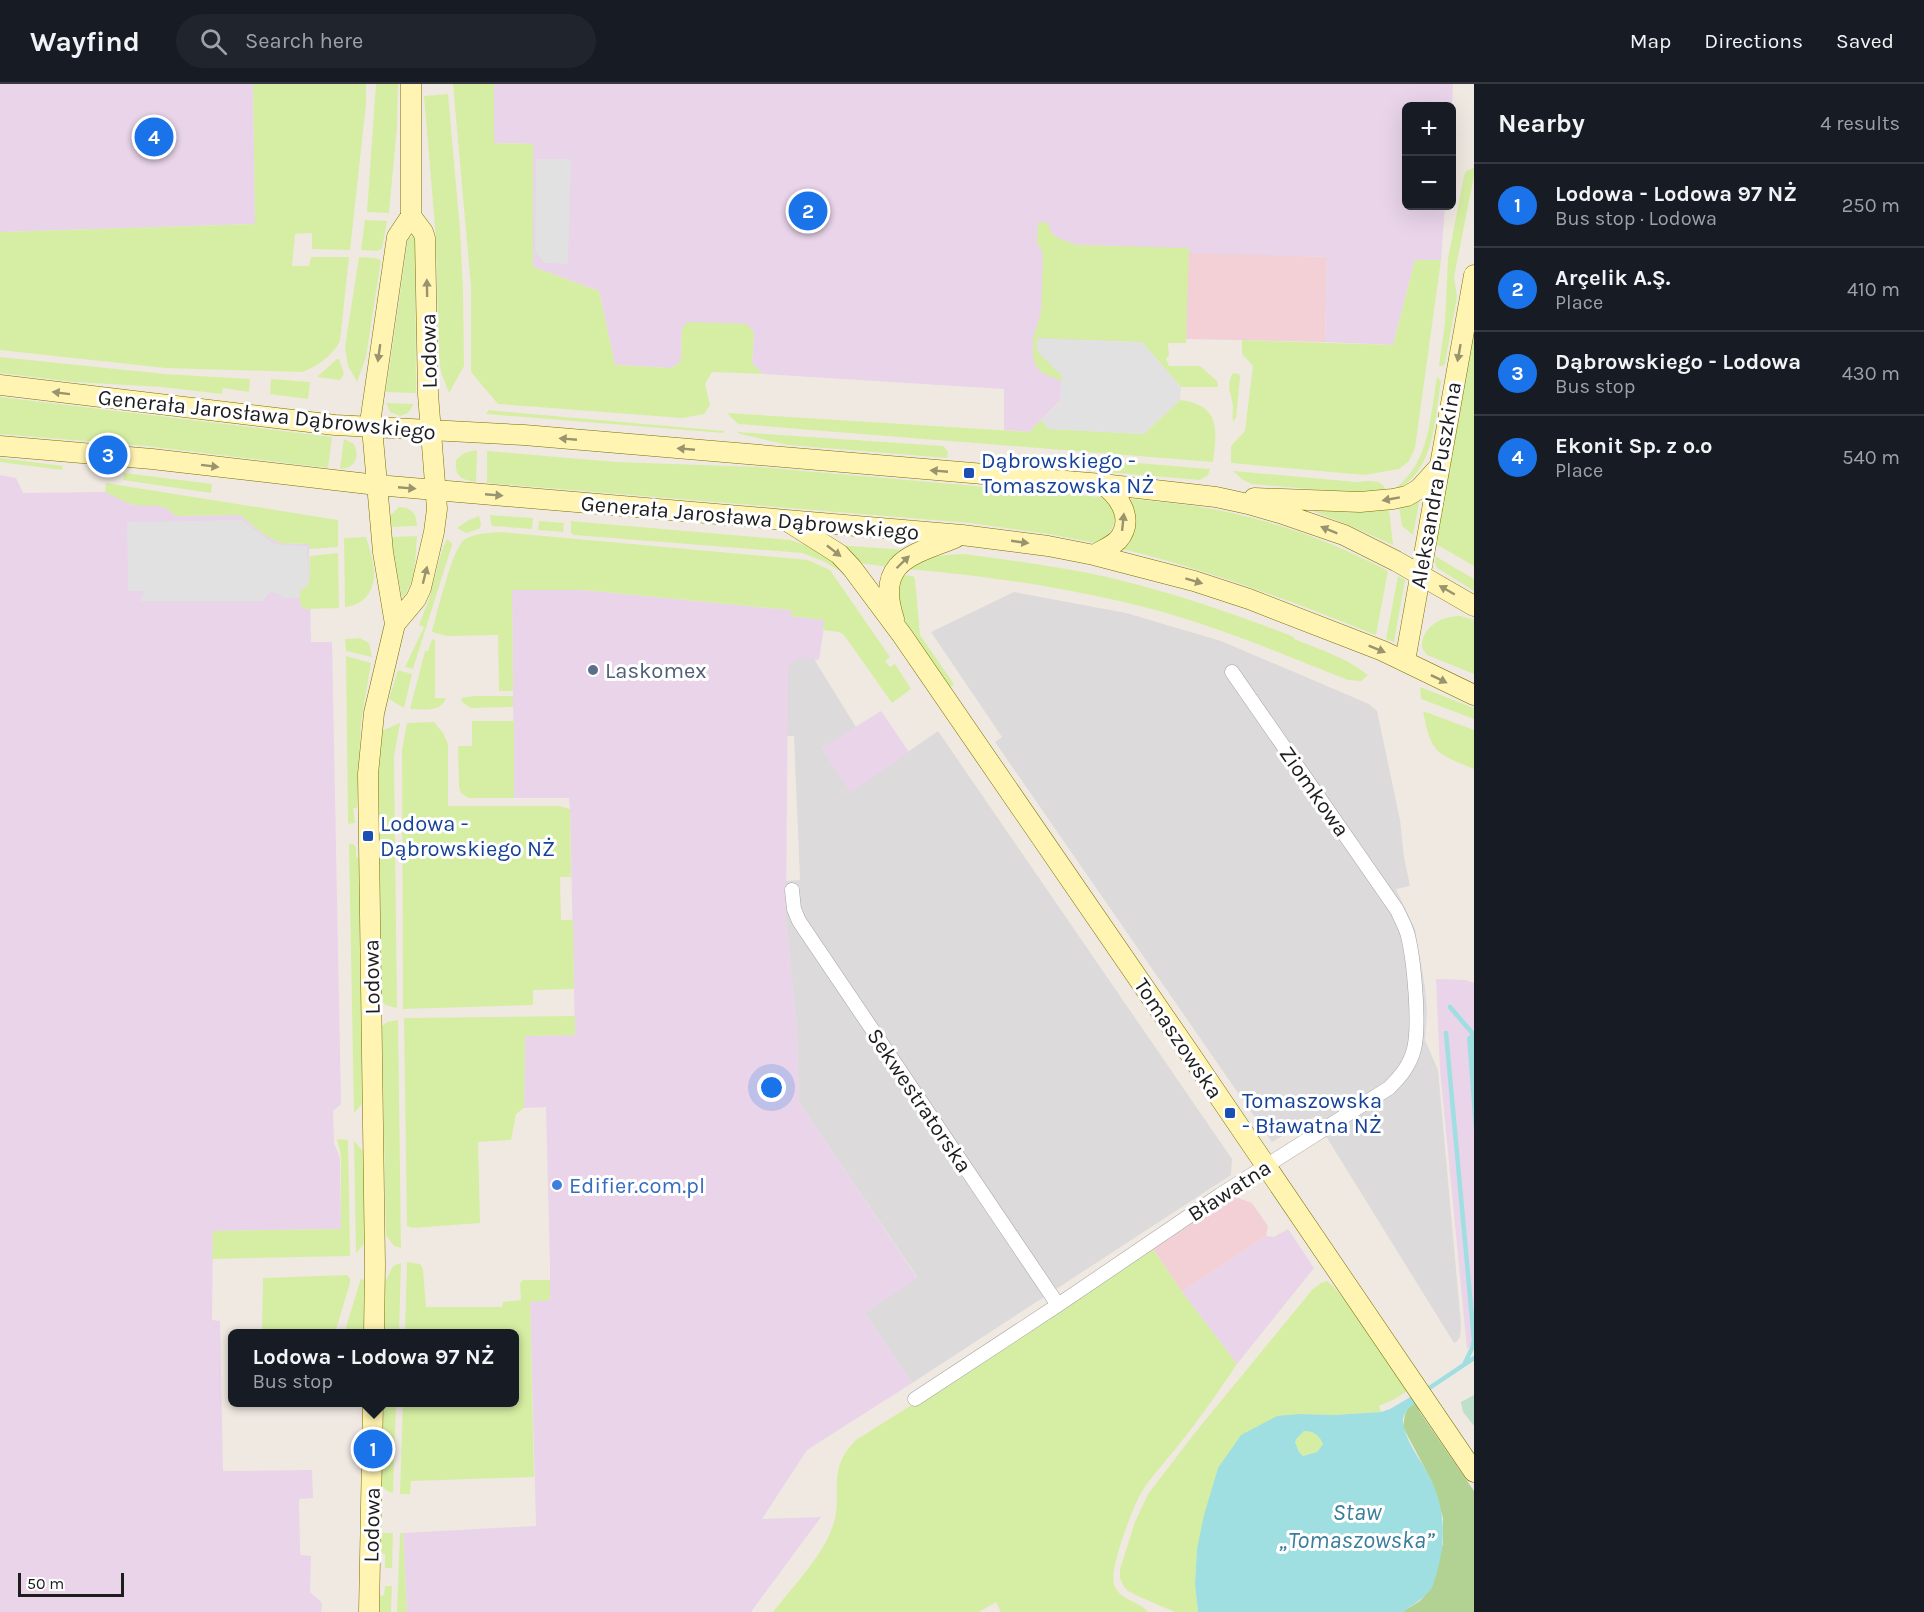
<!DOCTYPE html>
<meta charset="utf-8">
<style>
body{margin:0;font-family:Karla,sans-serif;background:#20242c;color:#f1f3f6}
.controls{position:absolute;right:18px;top:18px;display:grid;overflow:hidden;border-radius:9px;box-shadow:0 6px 24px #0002}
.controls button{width:54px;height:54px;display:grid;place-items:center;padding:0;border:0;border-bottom:2px solid #363941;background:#171b24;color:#f1f3f6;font:30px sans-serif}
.scale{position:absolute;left:18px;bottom:15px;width:106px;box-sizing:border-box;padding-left:6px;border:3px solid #1d1d1d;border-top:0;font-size:16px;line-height:21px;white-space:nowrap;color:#1d1d1d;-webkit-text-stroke:4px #fff;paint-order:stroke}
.you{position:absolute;left:772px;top:1004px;width:21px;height:21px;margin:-15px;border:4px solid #fff;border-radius:50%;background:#1a73e8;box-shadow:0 0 0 9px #1a73e833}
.badge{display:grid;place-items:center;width:39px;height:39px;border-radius:50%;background:#1a73e8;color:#fff;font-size:20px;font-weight:700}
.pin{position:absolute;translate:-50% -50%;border:3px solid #fff;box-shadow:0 2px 6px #0006}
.popup{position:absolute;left:228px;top:1245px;width:291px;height:78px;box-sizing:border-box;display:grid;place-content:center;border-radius:9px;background:#171b24;filter:drop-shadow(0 2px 4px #0005);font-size:20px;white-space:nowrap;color:#9ea1a6}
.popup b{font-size:22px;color:#f1f3f6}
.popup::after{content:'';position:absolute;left:50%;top:100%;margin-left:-12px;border:12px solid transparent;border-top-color:#171b24}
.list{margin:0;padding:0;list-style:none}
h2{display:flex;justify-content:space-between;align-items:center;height:78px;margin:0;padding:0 24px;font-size:26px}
h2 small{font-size:20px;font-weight:400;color:#9ea1a6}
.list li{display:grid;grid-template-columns:39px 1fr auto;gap:18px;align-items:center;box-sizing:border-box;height:84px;padding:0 24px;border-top:2px solid #363941}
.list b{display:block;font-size:22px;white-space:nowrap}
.list p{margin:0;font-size:20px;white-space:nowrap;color:#9ea1a6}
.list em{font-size:20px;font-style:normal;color:#9ea1a6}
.icon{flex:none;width:33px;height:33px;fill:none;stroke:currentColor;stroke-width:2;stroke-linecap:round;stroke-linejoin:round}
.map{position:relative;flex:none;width:1474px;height:1528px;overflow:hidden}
header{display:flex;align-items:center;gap:36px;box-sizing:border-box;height:84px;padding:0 30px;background:#171b24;border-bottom:2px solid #363941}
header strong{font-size:28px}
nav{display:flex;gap:33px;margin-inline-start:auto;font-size:21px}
.search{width:420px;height:54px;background:#20242c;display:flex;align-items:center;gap:15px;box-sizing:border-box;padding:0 21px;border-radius:33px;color:#9ea1a6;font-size:22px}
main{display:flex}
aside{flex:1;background:#171b24}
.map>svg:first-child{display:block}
</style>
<header>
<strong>Wayfind</strong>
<div class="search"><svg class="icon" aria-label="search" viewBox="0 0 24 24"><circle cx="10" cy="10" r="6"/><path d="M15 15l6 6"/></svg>Search here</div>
<nav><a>Map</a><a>Directions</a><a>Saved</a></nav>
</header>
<main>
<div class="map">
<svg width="1474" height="1528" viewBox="0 0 1474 1528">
<rect width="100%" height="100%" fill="#f0e9e2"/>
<path fill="#dcdada" d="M 1014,508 L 1126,529 L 1221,557 L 1369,620 L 1377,627 L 1400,736 L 1404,773 L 1410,802 L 1396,805 L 1415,845 L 1425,903 L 1427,928 L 1425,956 L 1438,986 L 1461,1241 L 1460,1253 L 1457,1257 L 1454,1259 L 1314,1033 L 1272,1058 L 995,658 L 1002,653 L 931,548 Z
M 799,574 L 814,575 L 856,643 L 822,664 L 850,708 L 938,647 L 1232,1075 L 1231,1091 L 912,1299 L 865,1229 L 917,1193 L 799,1018 L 797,946 L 786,836 L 786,797 L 800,796 L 794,652 L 787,652 L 788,582 Z"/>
<path fill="#f2d0d5" d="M 1188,168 L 1327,173 L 1325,258 L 1186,255 Z
M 1233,1112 L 1252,1119 L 1268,1142 L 1266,1152 L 1182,1208 L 1153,1165 Z"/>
<path fill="#e9d4e9" d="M 0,0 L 253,0 L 255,140 L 0,148 Z
M 494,0 L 1453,0 L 1452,25 L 1452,22 L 1406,22 L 1406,122 L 1445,122 L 1441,176 L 1415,176 L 1393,261 L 1325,258 L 1327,173 L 1189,169 L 1186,259 L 1037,255 L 1062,292 L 1060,317 L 1029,348 L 1004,346 L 1004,305 L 763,290 L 752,279 L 754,249 L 682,244 L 681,277 L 672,284 L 615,281 L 599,207 L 533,183 L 533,60 L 494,59 Z
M 0,391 L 16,394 L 23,409 L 105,408 L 134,421 L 160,420 L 166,423 L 176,432 L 240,431 L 263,450 L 280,459 L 309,460 L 311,558 L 332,558 L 341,1020 L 333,1027 L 334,1059 L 340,1074 L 341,1145 L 213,1147 L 212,1236 L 220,1237 L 223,1387 L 312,1386 L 313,1414 L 299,1415 L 300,1465 L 301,1471 L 311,1472 L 310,1508 L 322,1519 L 321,1528 L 0,1528 Z
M 512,506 L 583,506 L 791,526 L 791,532 L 825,536 L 819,576 L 799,574 L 788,582 L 786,836 L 797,946 L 799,1018 L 917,1194 L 865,1229 L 912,1299 L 807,1366 L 762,1435 L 821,1433 L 751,1528 L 407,1528 L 403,1449 L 536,1442 L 530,1217 L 550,1216 L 550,1182 L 546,1023 L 524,1024 L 525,952 L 575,951 L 570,725 L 569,714 L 514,714 Z
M 881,627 L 909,668 L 850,709 L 822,664 Z
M 1436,895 L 1466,896 L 1474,899 L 1474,1261 L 1467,1265 L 1440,985 Z
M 1288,1145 L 1314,1184 L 1237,1280 L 1182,1208 L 1266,1152 L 1274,1153 Z"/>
<path fill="#d6eea3" d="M 253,0 L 366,0 L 366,20 L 350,166 L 312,165 L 312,149 L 295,150 L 292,182 L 309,182 L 311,173 L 349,173 L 340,257 C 333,271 317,283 302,288 L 165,284 L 0,266 L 0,148 L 255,140 Z
M 376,0 L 398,0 L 397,43 L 389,129 L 367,128 Z
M 453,0 L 494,0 L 494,59 L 533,60 L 533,183 L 599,207 L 615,281 L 672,284 L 681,277 L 682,244 L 688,238 L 747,240 L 754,249 L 752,279 L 763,290 L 712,288 L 705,300 L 710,321 L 704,330 L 682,334 L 498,320 L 471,288 L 471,203 Z
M 448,10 L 460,146 L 463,205 L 464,282 L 449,309 L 441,288 L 439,274 L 436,155 L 424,12 Z
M 1474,84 L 1474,92 L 1454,193 L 1457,213 L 1445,279 L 1443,282 L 1439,282 L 1445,238 L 1448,175 L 1464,92 L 1466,87 Z
M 365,136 L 387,137 L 382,165 L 376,167 L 361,166 Z
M 1048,138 L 1051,149 L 1060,155 L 1077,161 L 1189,164 L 1186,259 L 1168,259 L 1169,272 L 1166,274 L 1169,282 L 1200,282 L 1217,297 L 1218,303 L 1181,303 L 1142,258 L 1037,254 L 1037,267 L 1062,292 L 1061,297 L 1041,288 L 1035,280 L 1033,271 L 1033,254 L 1041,229 L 1043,173 L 1041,164 L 1037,160 L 1038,139 Z
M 412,152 L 415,154 L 416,309 L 386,308 L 408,155 Z
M 359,173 L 375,174 L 381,176 L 366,273 L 357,298 L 348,282 L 345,263 Z
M 1415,176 L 1441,176 L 1415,364 L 1409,377 L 1399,385 L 1365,391 L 1231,379 L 1231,362 L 1245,347 L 1253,282 L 1242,270 L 1242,256 L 1393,261 Z
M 1474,252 L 1474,482 L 1436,460 Z
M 0,273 L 165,290 L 250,295 L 249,308 L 223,304 L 222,310 L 162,303 L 74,298 L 0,289 Z
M 337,275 L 339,275 L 344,290 L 340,296 L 317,293 Z
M 1233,289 L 1239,290 L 1240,293 L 1236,334 L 1233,337 C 1232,332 1233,327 1233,322 C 1232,310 1225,303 1233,289 Z
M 1437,293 L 1441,297 C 1435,333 1435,387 1397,405 L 1397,403 C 1430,376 1430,332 1437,293 Z
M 271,295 L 310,298 L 308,315 L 270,310 Z
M 0,313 L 332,353 L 328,384 L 146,362 L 0,350 Z
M 1180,316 C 1221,321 1217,346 1213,378 L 738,340 L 727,329 L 1029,348 L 1041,336 L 1048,345 L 1144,350 Z
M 386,319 L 414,320 L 408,329 L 400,332 L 390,328 Z
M 489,326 L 496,327 L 724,347 L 723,349 L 486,330 Z
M 737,348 L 943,362 L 948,368 L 947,374 L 788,361 L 740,350 Z
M 344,355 L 354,360 C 360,373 355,385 340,385 Z
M 477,366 L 476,398 C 462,396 454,393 456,376 L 464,369 Z
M 487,367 L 616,378 L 758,383 L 1101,413 C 1123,426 1117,450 1095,459 L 1049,450 L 970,439 L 487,399 Z
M 1030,370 L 1210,385 L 1208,391 L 1200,396 L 1025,381 Z
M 0,374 L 63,382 L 62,386 L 0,378 Z
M 1233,387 L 1357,398 C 1369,397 1381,394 1387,407 L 1356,409 L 1252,400 L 1243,396 Z
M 124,389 L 212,400 L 211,409 L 123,396 Z
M 106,399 L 338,436 L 338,463 L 309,465 L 309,460 L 280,459 L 263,450 L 240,431 L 176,432 C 160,417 156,423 136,421 C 126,420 115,412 105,408 Z
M 1420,414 L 1413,451 L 1402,442 L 1399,423 Z
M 1130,415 C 1163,418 1195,421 1227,428 C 1284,440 1337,460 1388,487 L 1376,551 C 1293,518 1210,486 1122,465 C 1139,448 1138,436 1130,415 Z
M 399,423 C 411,423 417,430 417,442 L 389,443 L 390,432 Z
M 1389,425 L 1393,461 L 1351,442 L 1315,428 L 1314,426 Z
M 490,431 L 533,434 L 532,445 L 493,442 L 491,440 Z
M 479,432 L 481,441 L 479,445 L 466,449 L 457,444 L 467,437 Z
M 539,437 L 564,439 L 563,448 L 538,446 Z
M 571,437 L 790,456 L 809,462 L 842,484 L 838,486 L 825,478 L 802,469 L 574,451 L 571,449 Z
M 500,448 L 808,476 L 830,486 L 890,573 L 885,577 L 890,583 L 895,580 L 911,605 L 892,619 L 844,551 L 839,548 L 823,546 L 824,536 L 791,532 L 791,526 L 584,506 L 512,506 L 513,607 L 499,607 L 498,551 L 447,552 L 432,548 C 437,530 452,465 464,456 C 473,449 489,449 500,448 Z
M 417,452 C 415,472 417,498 402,514 L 390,453 Z
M 366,453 C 372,473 382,500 363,516 C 357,520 353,522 345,523 L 344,454 Z
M 447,455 L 452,459 L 452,461 L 413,585 L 405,583 L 424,543 L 419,541 L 429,515 L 442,466 Z
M 838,461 L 906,466 L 890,483 L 858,479 Z
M 338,469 L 339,524 L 305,525 L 301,522 C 298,511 299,505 309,500 L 310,472 Z
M 963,470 C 1011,476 1060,483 1107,493 C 1171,508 1233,529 1294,553 L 1294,555 C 1319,565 1347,574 1368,591 L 1361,597 L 1348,596 C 1285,571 1224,545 1159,527 C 1076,505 992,492 906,485 C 922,472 944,471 963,470 Z
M 1435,472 L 1474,495 L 1474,507 L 1437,484 L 1435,479 Z
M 902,491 L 913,492 L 915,495 L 920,551 L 954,600 L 948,605 L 908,543 C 899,523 894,512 902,491 Z
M 1398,492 L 1405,496 L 1394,558 L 1386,555 Z
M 1461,532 L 1474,536 L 1474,590 L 1427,571 L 1422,564 C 1421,542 1442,532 1461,532 Z
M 360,554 L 369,559 L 372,573 L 346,567 L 345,555 Z
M 432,555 L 435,556 L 435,614 L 446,614 C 441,629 423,625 410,625 L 425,567 L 428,567 Z
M 346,572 L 371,579 L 361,638 L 357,724 L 353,724 L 355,739 L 348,740 Z
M 398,586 L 412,590 L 404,624 L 389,615 Z
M 1420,603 L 1474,624 L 1474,635 L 1421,615 Z
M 474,612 L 513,612 L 513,623 L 471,624 L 462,618 L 461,614 Z
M 1423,627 L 1474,646 L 1474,685 C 1435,669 1431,669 1423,627 Z
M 472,637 L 514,637 L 514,714 L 468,714 L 461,709 L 459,703 L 458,662 L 472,662 Z
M 434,638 L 443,649 L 448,660 L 448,722 L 559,722 L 570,725 L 571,793 L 560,793 L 561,836 L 573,836 L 574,905 L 533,906 L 533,921 L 403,925 L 402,666 L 407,639 Z
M 400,639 L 394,673 L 397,924 L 385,921 L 382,915 L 378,675 L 381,647 Z
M 349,760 L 353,760 L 356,763 L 356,773 L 360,774 L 362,1016 L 361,1021 L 354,1029 Z
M 575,932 L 575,951 L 525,952 L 524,1024 L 516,1030 L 511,1056 L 478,1058 L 480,1139 L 413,1144 L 407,1142 L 404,934 Z
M 398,936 L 401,1164 L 394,1162 L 386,1151 L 382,942 L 387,938 Z
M 337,1055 L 348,1056 L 350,1172 L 212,1175 L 213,1147 L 341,1145 L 341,1072 Z
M 354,1057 L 364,1068 L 365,1153 L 363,1161 L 356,1169 Z
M 1153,1165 L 1182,1208 L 1237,1280 C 1219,1307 1201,1333 1181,1358 C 1168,1375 1152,1391 1141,1409 C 1133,1423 1109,1485 1114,1500 C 1119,1517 1139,1516 1148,1528 L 1001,1528 L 996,1518 L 979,1528 L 773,1528 C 791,1505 823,1471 832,1444 C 845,1411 824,1388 856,1356 L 1058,1229 Z
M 407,1178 L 420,1180 L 423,1185 L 426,1223 L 502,1223 L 503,1218 L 521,1216 L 520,1199 L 523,1196 L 550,1196 L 550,1216 L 530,1218 L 534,1393 L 411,1397 L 410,1410 L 400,1410 L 403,1319 L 514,1318 L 514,1250 L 405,1249 Z
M 401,1179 L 399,1249 L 384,1249 L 385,1198 L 393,1182 Z
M 347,1191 L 350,1195 L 350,1199 L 335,1249 L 262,1249 L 263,1194 Z
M 361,1194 L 366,1199 L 365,1249 L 344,1250 Z
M 1327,1197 L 1333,1202 L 1352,1225 L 1407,1307 L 1393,1316 L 1379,1322 L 1381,1328 L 1333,1331 L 1300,1330 L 1218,1384 L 1197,1465 L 1195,1500 L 1198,1528 L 1175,1528 L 1140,1513 L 1128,1507 L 1124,1503 L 1120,1494 L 1120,1485 L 1135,1438 L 1148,1410 L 1194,1350 L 1312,1206 L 1321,1199 Z
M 382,1319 L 396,1319 L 393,1409 L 387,1407 L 381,1401 Z
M 1304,1347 C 1314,1347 1319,1351 1323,1360 L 1317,1368 L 1303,1372 L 1299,1368 L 1295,1358 L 1297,1354 Z
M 380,1449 L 393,1449 L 392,1484 L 385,1484 L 385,1470 L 380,1469 Z
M 400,1449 L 403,1449 L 407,1528 L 397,1528 Z
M 385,1502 L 392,1502 L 391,1528 L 379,1528 L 380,1512 L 384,1511 Z"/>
<path fill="#b2d293" d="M 1417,1319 L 1421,1324 L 1419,1327 L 1474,1407 L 1474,1528 L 1402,1528 L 1420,1517 L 1432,1503 L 1443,1459 L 1443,1434 L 1432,1398 L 1403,1343 L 1405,1330 L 1409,1322 Z"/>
<path fill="#bedfca" d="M 1474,1311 L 1474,1342 L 1463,1328 L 1461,1318 Z"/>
<path fill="#e1e1e1" d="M 536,75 L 571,75 L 568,180 L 544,179 L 535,167 Z
M 1037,255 L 1142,258 L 1181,303 L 1180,316 L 1144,350 L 1048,345 L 1041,336 L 1060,317 L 1062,292 L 1037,267 Z
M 242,436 L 274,460 L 307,462 L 309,500 L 301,506 L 299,514 L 283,514 L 280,511 L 272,508 L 268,510 L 263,517 L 140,517 L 144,507 L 128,507 L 127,438 Z"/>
<path fill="#9fdee1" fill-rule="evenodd" d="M 1474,949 L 1474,1048 L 1467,953 Z
M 1412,1312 L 1417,1319 C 1407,1323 1400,1333 1404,1344 C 1409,1363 1424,1380 1432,1398 C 1445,1427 1446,1457 1437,1488 C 1435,1493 1434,1500 1431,1505 C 1423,1515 1413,1521 1402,1528 L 1198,1528 L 1195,1500 L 1197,1465 L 1204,1431 L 1218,1384 L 1241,1351 L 1277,1332 L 1300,1330 L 1333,1331 L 1381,1328 L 1390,1325 ZM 1304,1347 C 1314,1347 1319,1351 1323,1360 L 1317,1368 L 1303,1372 L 1299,1368 L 1295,1358 L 1297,1354 Z"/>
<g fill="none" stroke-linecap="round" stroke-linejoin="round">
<path stroke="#9fdee1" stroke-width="4.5" d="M 1450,923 L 1473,950
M 1446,949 L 1474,1256 L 1473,1262 L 1465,1279
M 1425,1307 L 1474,1274"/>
<defs>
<path id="street" d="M 792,806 L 794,825 L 799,837 L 1058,1221
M 915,1315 L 1058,1221 L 1220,1111 L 1389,1004 C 1401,992 1410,981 1414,965 C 1420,941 1414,877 1408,852 C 1406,843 1401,835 1397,826 L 1232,588"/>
<path id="secondary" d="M 0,301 L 335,341 L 524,351 L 1102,400 L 1216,413 L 1248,420 L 1283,430 L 1344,451 L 1396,477 L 1474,522
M 0,362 L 152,375 L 377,401 L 962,451 L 1048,462 L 1094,471 L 1194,497 L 1249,515 L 1383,567 L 1474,611
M 1254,414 L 1360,418 L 1393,415 L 1407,412 L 1419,405 L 1438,384
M 790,439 L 839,470 L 852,484 L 902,551 L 1188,967 L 1474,1388
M 1094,471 C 1102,466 1111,463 1118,456 C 1135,436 1120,412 1102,400
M 894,535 C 875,477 912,471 955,454
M 395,540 L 416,515 L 421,504 L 434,448 L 437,425 L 428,310 L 425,154 L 423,148 L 411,132 L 411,0
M 1405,577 L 1474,191
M 374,1250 L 375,1181 L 368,690 L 374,629 L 395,540 L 383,468 L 371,332 L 397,153 L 411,132
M 369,1528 L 373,1318"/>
</defs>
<use href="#street" stroke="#a4a4a4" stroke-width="15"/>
<use href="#secondary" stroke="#797000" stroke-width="21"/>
<use href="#street" stroke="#fff" stroke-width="14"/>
<use href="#secondary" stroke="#fff4b1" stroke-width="20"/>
</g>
<defs><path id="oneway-solid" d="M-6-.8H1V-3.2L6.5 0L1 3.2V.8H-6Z" transform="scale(1.5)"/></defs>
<g fill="#99936e">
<use href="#oneway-solid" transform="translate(427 204) rotate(-91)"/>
<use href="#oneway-solid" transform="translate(379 269) rotate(98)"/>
<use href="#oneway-solid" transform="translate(1459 269) rotate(100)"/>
<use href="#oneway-solid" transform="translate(61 309) rotate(-173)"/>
<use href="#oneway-solid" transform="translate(568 355) rotate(-175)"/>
<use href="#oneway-solid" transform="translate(686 365) rotate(-175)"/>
<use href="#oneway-solid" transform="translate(210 382) rotate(7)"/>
<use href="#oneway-solid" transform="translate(939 387) rotate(-175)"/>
<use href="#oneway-solid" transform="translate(407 404) rotate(5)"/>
<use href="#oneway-solid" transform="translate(494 411) rotate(5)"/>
<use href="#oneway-solid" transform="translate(1391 415) rotate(170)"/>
<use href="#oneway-solid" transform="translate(1123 438) rotate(-84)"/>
<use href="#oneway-solid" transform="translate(1329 446) rotate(-158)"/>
<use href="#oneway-solid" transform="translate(1020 458) rotate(8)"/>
<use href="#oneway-solid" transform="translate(834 467) rotate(38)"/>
<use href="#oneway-solid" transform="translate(903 478) rotate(-44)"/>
<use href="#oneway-solid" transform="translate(425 491) rotate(-76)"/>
<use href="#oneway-solid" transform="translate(1194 497) rotate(17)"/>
<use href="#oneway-solid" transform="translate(1447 506) rotate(-150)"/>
<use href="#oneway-solid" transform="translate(1377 565) rotate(22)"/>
<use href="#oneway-solid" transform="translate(1439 595) rotate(26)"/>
</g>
<g fill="#1a4fb4" stroke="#fff" stroke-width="2">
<rect x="963" y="383" width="12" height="12" rx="3"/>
<rect x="362" y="746" width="12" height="12" rx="3"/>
<rect x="1224" y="1023" width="12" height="12" rx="3"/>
</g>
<circle fill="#5c6f8a" stroke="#fff" stroke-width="2" cx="593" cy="586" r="6"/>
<circle fill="#3f7fe0" stroke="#fff" stroke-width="2" cx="557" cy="1101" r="6"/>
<g text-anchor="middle" stroke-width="6" stroke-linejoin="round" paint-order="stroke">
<g font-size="22" fill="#1d1d1d" stroke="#fff">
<text transform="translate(428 267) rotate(-91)" y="8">Lodowa</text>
<text transform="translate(267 330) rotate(6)" y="8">Generała Jarosława Dąbrowskiego</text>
<text transform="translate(1435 401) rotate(-80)" y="8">Aleksandra Puszkina</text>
<text transform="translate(750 433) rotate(5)" y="8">Generała Jarosława Dąbrowskiego</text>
<text transform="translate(1315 707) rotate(55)" y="8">Ziomkowa</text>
<text transform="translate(371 893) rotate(-91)" y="8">Lodowa</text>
<text transform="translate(1179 954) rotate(56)" y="8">Tomaszowska</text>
<text transform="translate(920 1016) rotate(56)" y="8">Sekwestratorska</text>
<text transform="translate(1229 1106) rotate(-33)" y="8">Bławatna</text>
<text transform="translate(371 1441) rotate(-89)" y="8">Lodowa</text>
</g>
<g font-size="22" fill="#164399" stroke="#fff" text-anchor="start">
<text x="981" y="384">Dąbrowskiego -<tspan x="981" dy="25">Tomaszowska NŻ</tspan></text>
<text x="380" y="747">Lodowa -<tspan x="380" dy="25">Dąbrowskiego NŻ</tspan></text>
<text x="1242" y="1024">Tomaszowska<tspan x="1242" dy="25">- Bławatna NŻ</tspan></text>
</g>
<g font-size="22" fill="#4e5e75" stroke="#fff" text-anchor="start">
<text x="605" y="594">Laskomex</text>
</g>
<g font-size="22" fill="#366cbe" stroke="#fff" text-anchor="start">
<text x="569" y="1109">Edifier.com.pl</text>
</g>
<g font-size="24" font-style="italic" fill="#3b7e9c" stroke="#fff">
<text x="1357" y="1436">Staw<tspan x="1357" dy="28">„Tomaszowska”</tspan></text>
</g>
</g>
</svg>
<div class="controls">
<button>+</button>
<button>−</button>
</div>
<div class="scale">50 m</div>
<div class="you"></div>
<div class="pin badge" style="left:373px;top:1365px">1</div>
<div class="popup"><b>Lodowa - Lodowa 97 NŻ</b>Bus stop</div>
<div class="pin badge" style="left:808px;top:127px">2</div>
<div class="pin badge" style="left:108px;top:371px">3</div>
<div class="pin badge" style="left:154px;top:53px">4</div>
</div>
<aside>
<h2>Nearby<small>4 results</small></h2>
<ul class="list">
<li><span class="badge">1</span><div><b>Lodowa - Lodowa 97 NŻ</b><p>Bus stop · Lodowa</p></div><em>250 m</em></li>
<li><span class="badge">2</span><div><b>Arçelik A.Ş.</b><p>Place</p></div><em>410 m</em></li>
<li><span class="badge">3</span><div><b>Dąbrowskiego - Lodowa</b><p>Bus stop</p></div><em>430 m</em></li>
<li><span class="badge">4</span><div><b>Ekonit Sp. z o.o</b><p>Place</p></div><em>540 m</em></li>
</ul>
</aside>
</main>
